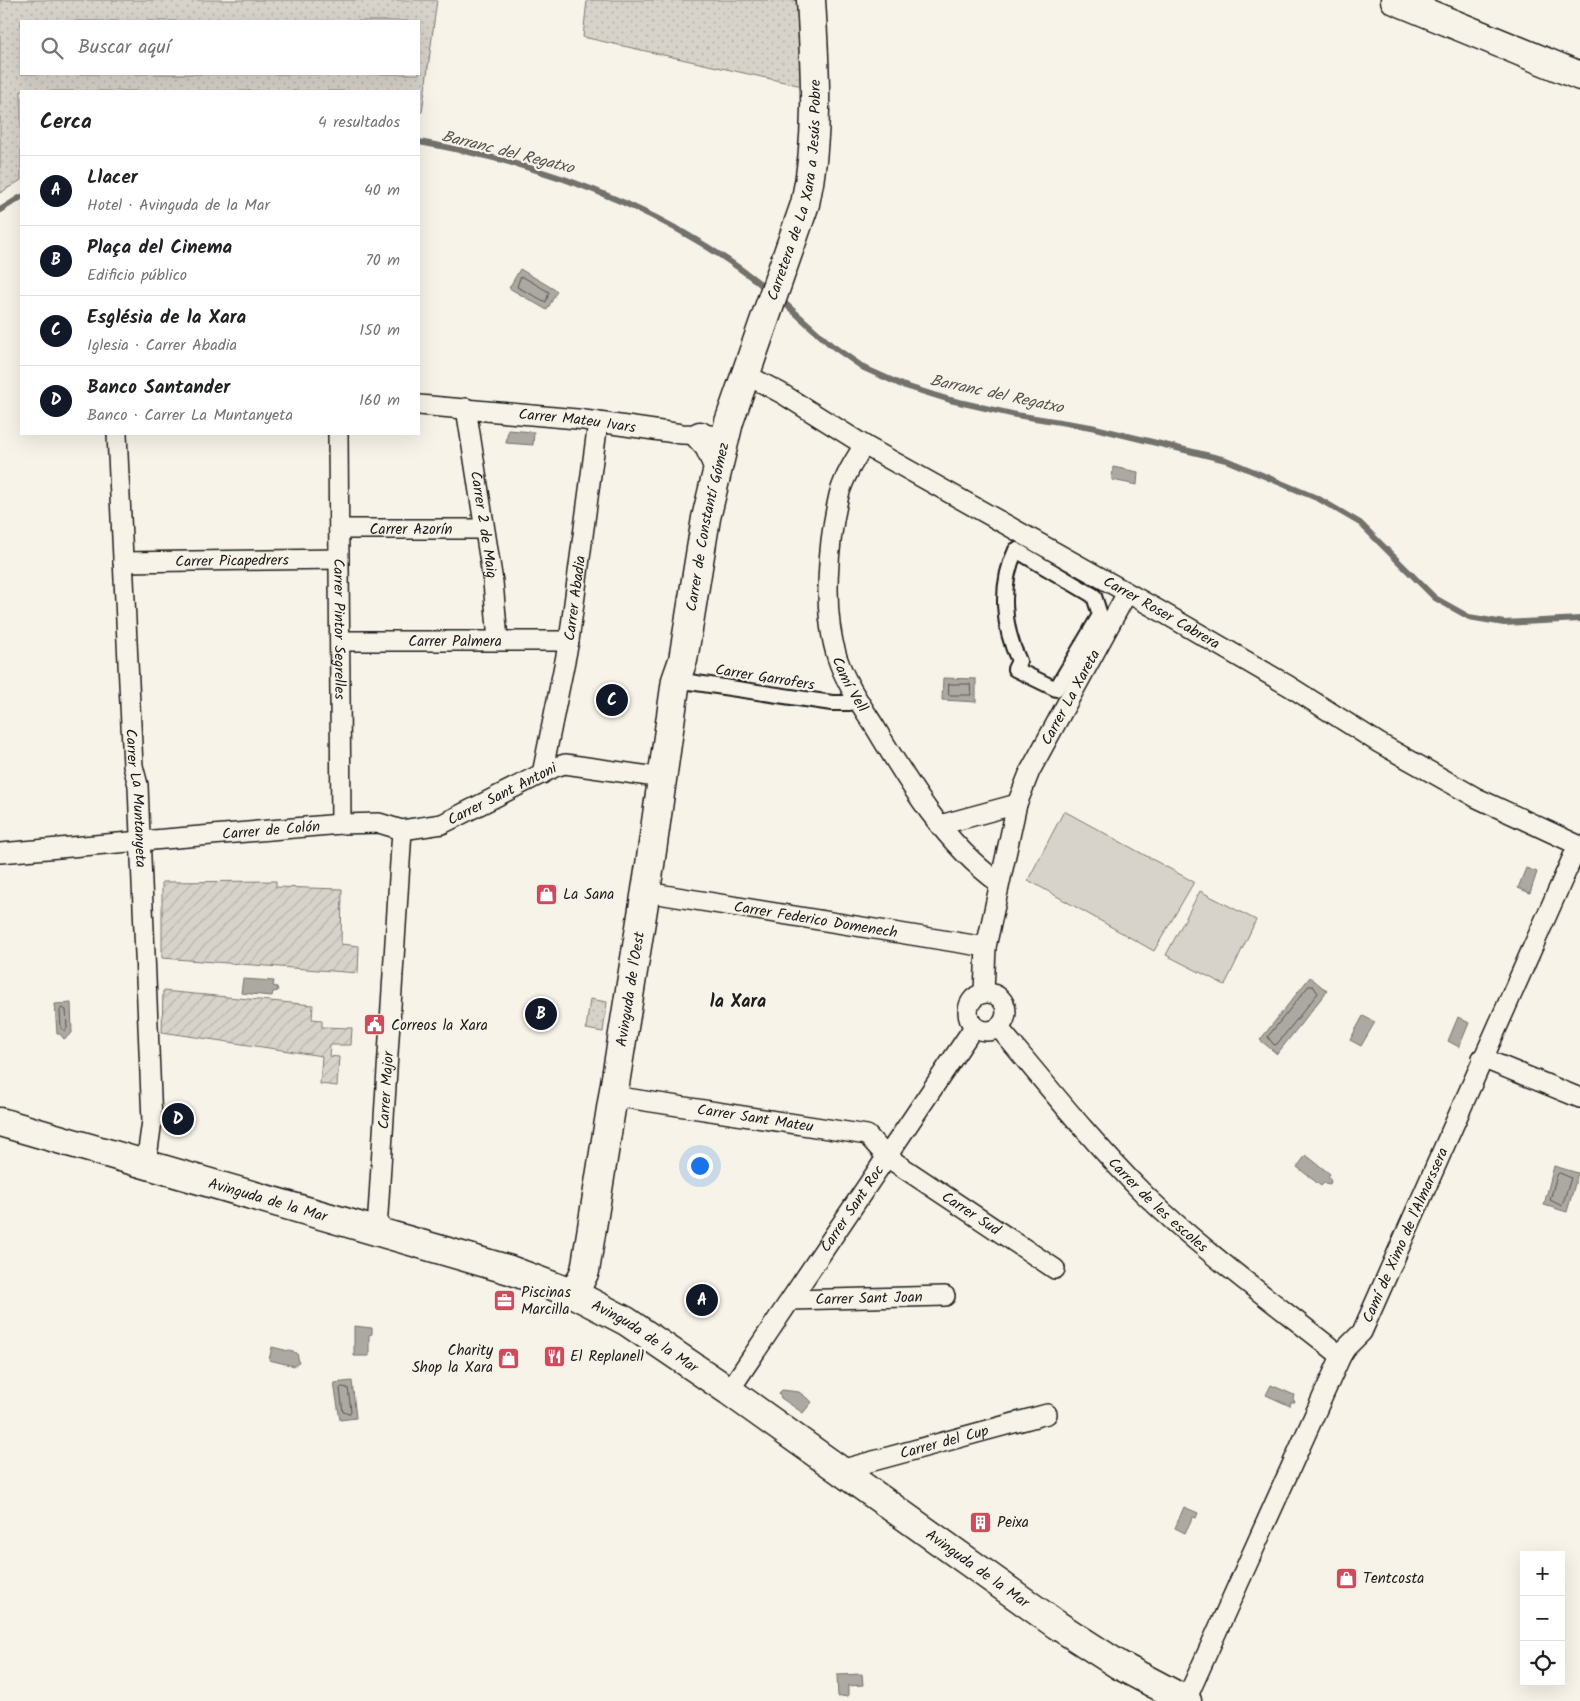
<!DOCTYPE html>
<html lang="es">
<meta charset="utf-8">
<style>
body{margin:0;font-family:Kalam,sans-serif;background:#f6f6f6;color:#202124}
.controls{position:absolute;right:15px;bottom:15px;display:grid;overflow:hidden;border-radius:0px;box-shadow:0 5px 20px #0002}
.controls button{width:45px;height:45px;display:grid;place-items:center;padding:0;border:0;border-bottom:1px solid #e0e0e0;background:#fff;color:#202124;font:25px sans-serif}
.you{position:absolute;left:699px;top:1165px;width:18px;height:18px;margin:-12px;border:4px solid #fff;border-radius:50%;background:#1a73e8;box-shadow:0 0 0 8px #1a73e833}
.badge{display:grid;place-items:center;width:32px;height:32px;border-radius:50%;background:#111827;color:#fff;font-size:16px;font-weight:700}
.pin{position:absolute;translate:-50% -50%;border:2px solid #fff;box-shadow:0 1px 5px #0006}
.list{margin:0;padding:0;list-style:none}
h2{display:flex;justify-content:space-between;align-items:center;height:65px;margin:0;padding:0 20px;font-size:21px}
h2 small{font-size:16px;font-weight:400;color:#757577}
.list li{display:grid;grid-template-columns:32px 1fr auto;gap:15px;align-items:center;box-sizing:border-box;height:70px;padding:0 20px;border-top:1px solid #e0e0e0}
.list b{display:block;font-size:19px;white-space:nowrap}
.list p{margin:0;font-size:16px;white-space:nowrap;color:#757577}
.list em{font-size:16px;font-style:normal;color:#757577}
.icon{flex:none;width:28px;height:28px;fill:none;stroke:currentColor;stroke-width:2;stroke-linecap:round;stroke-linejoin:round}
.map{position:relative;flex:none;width:1580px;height:1701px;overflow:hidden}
.search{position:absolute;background:#fff;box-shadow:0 5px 20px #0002;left:20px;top:20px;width:400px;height:55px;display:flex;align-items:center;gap:12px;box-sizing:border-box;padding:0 18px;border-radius:0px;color:#757577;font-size:19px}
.panel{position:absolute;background:#fff;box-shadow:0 5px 20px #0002;left:20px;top:90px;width:400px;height:345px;border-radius:0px}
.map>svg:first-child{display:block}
</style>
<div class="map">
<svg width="1580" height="1701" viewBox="0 0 1580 1701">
<defs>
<pattern id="grass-dots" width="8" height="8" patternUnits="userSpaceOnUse" patternTransform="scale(1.25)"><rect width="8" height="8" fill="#d7d3cb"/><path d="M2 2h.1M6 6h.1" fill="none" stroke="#b8b5ae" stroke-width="1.8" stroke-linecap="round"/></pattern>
<pattern id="garden-furrows" width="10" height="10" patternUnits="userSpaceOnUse" patternTransform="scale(1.25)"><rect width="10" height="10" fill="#d7d3cb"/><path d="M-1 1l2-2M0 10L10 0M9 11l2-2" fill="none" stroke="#b8b5ae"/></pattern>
</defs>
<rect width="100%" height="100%" fill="#f7f3e8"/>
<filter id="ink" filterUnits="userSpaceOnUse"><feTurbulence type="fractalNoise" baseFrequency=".02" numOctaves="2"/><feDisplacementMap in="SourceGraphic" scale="10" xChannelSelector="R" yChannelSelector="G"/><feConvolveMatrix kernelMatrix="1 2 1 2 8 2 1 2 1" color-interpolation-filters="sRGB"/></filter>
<g filter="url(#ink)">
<path fill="url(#grass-dots)" stroke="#7a7874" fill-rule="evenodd" d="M 0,0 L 437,0 L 422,112 L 419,112 L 419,91 L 21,91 L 21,180 L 0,193 ZM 419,21 L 419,74 L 21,74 L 21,21 Z
M 587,0 L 799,0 L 802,86 L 583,37 Z
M 590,999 L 607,1002 L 603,1032 L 586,1029 Z"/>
<path fill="url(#garden-furrows)" stroke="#7a7874" d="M 276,881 L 276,887 L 342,889 L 341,944 L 359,946 L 358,973 L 162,958 L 162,882 Z
M 163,991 L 313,1005 L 312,1019 L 322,1020 L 322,1027 L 352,1028 L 351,1045 L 330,1045 L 329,1056 L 339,1057 L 337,1086 L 320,1084 L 322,1056 L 162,1032 Z"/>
<path fill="#d7d3cb" stroke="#7a7874" d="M 1064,811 L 1194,882 L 1154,951 L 1028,880 Z
M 1200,891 L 1256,920 L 1225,985 L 1166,955 Z"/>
<path fill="#aca9a2" stroke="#72716c" d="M 520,269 L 557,291 L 547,310 L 509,288 Z
M 508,430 L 534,432 L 533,445 L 506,443 Z
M 1113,467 L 1138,472 L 1137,485 L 1112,480 Z
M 943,678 L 976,679 L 976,702 L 942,700 Z
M 1526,868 L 1537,872 L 1530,893 L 1518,888 Z
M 1310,977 L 1327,991 L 1277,1054 L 1260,1040 Z
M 243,979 L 274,981 L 273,986 L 277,987 L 278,991 L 273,992 L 272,996 L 241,993 Z
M 71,1003 L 72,1033 L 64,1039 L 60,1034 L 57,1034 L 55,1004 Z
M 1363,1016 L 1375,1022 L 1361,1046 L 1350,1040 Z
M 1458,1017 L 1469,1023 L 1459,1047 L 1448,1041 Z
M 1306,1155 L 1330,1174 L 1328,1177 L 1331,1181 L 1330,1184 L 1324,1183 L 1321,1186 L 1297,1167 Z
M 1554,1166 L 1578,1173 L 1567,1212 L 1544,1205 Z
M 354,1326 L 372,1328 L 372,1334 L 369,1335 L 369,1356 L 354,1356 Z
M 272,1347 L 297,1353 L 299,1362 L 294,1366 L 269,1360 Z
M 352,1381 L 356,1418 L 340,1420 L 334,1383 Z
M 1271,1385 L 1294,1395 L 1293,1399 L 1295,1402 L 1291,1402 L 1290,1406 L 1266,1395 Z
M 782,1390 L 799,1392 L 812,1402 L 803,1413 L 781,1398 L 779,1393 Z
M 1184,1507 L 1198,1513 L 1196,1518 L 1193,1517 L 1185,1533 L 1175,1528 Z
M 862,1674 L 863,1685 L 848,1686 L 848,1696 L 838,1697 L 837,1675 Z"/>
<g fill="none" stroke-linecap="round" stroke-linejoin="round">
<path stroke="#565452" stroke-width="1" d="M 523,277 L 549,292 L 546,302 L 517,287 L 520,278 Z
M 949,684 L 970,684 L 971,695 L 949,695 Z
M 1309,986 L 1313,986 L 1318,993 L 1277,1044 L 1274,1045 L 1268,1037 Z
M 62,1008 L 66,1010 L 67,1028 L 65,1031 L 61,1028 L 60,1011 Z
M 1560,1173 L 1571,1178 L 1562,1206 L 1550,1200 L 1557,1175 Z
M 342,1387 L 348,1388 L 351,1411 L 349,1414 L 343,1412 L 340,1389 Z"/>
<path stroke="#72716c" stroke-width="6" d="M 419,142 C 544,164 668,209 768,290
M 0,210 L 21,197
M 780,299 L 831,345 L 864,368 L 902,385 L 950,400 L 1016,415 L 1091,427 L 1226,460 L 1319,499 L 1360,523 L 1435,598 L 1469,617 L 1504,623 L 1580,619"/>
<defs>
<path id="pedestrian" d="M 1016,550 L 1094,596 L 1100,615 L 1056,689 L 1015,669 L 1019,661 C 1003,628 999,585 1016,550 Z
M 676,680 L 832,703 L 850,703"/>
<g id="minor">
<path id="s1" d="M 747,375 L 781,393 L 864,445 L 1162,612 L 1289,686 L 1379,743 L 1477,798 L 1578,845 L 1362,1332 L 1346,1348 L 1341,1356 L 1186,1700"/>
<path id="s2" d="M 419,405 L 577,419 L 682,434 L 711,435"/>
<path id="s3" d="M 466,408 L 493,582 L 498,640"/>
<path id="s4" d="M 117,434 L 133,766 L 138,785 L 139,811 L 152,1121 L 146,1164"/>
<path id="s5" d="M 338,434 L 341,824"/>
<path id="s6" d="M 864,445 C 854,461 844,477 839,495 C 828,543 822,610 837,657 C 845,682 861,705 875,727 C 909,784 944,843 999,883"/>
<path id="s7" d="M 339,529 L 484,529"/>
<path id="s8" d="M 123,562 L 339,559"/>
<path id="s9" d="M 341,641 L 569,641"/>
<path id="s10" d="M 542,774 L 569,641 L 598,422"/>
<path d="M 940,825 L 1017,804"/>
<path id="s11" d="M 0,853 L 341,824 L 379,823 L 402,830 L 442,824 L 555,767 L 565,764 L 663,778"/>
<path id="s12" d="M 646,892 L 986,947"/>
<path id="s13" d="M 984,992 L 986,947 L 1017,804 L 1030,771 L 1127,593"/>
<circle cx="987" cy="1012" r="19"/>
<path id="s14" d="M 999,1028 C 1046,1084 1092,1142 1144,1194 C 1205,1253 1275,1303 1341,1356"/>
<path d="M 1482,1058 L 1580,1098"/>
<path id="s15" d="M 613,1096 L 867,1135 L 887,1157 L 1055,1269"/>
<path id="s16" d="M 377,1230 L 402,830"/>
<path id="s17" d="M 791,1300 L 945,1296"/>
<path id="s18" d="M 729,1391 L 974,1027"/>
<path id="s19" d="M 840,1470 L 1047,1414"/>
</g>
<g id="secondary">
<path d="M 1395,0 L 1580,76"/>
<path d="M 700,436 L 709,446 L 718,466"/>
<path id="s20" d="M 0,1122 L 510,1270 L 574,1294 L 626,1321 L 729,1391 L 1057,1625 L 1119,1665 L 1187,1701"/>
<path id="s21" d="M 574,1294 L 585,1271 L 650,865 L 676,680 L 683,660 L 706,518 L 729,422 L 805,204 C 820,136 815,68 811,0"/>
</g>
</defs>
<use href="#pedestrian" stroke="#1c1c1c" stroke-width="18"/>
<use href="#minor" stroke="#1c1c1c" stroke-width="22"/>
<use href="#secondary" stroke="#1c1c1c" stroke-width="31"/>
<use href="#pedestrian" stroke="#f7f3e8" stroke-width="14"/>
<use href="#minor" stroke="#f7f3e8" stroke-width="19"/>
<use href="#secondary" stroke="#f7f3e8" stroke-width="28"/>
</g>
</g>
<defs>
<symbol id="shop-square" viewBox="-11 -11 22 22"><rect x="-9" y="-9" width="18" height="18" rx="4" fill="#d1495b" stroke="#f7f3e8"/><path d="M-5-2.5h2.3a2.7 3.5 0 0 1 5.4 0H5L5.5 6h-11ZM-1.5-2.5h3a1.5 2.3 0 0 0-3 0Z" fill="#fff"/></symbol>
<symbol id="civic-square" viewBox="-11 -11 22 22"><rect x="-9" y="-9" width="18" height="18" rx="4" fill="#d1495b" stroke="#f7f3e8"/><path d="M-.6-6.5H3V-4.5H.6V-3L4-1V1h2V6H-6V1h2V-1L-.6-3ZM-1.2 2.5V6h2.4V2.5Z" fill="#fff"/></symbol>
<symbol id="office-square" viewBox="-11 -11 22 22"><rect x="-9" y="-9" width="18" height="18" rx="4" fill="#d1495b" stroke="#f7f3e8"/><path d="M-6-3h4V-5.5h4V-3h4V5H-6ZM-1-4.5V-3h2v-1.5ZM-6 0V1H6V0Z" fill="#fff"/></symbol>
<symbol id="restaurant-square" viewBox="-11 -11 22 22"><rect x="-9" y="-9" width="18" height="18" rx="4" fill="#d1495b" stroke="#f7f3e8"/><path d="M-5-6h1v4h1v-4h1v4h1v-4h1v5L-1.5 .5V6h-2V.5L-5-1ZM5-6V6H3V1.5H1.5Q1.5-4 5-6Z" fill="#fff"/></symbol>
<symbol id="building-square" viewBox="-11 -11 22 22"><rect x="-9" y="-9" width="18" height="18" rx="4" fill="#d1495b" stroke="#f7f3e8"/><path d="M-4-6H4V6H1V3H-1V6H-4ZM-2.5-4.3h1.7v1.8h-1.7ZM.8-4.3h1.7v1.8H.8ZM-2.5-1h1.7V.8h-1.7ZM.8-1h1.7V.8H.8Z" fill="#fff"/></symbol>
</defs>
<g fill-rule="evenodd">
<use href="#shop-square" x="534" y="882" width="25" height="25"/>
<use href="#civic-square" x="362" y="1012" width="25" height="25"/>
<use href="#office-square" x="492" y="1288" width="25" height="25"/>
<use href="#restaurant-square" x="542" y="1344" width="25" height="25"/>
<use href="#shop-square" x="496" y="1346" width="25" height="25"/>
<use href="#building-square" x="968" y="1510" width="25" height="25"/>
<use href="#shop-square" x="1334" y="1566" width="25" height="25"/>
</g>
<g text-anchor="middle" stroke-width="4.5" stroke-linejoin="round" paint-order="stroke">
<g font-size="15" fill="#1c1c1c" stroke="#f7f3e8">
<text dy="5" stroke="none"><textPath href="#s21" startOffset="1130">Carretera de La Xara a Jesús Pobre</textPath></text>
<text dy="5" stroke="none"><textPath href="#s2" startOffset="159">Carrer Mateu Ivars</textPath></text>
<text dy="5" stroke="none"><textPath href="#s3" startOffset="118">Carrer 2 de Maig</textPath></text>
<text dy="5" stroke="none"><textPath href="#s21" startOffset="780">Carrer de Constantí Gómez</textPath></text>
<text dy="5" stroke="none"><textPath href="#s7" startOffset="72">Carrer Azorín</textPath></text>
<text dy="5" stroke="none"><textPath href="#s8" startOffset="109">Carrer Picapedrers</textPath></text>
<text dy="5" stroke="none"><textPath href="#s10" startOffset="179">Carrer Abadia</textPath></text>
<text dy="5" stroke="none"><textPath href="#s1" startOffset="478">Carrer Roser Cabrera</textPath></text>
<text dy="5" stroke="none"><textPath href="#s5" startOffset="195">Carrer Pintor Segrelles</textPath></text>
<text dy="5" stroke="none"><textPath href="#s9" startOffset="114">Carrer Palmera</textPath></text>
<text transform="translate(765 677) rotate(9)" y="5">Carrer Garrofers</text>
<text dy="5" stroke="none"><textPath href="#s6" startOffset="250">Camí Vell</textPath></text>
<text dy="5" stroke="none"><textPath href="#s13" startOffset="311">Carrer La Xareta</textPath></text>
<text dy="5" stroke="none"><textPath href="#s11" startOffset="512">Carrer Sant Antoni</textPath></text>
<text dy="5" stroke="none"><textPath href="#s4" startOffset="365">Carrer La Muntanyeta</textPath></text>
<text dy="5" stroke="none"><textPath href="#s11" startOffset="272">Carrer de Colón</textPath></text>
<text dy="5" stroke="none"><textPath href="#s12" startOffset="172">Carrer Federico Domenech</textPath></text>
<text dy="5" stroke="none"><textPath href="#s21" startOffset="311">Avinguda de l'Oest</textPath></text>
<text dy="5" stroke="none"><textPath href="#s16" startOffset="140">Carrer Major</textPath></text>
<text dy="5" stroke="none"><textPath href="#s15" startOffset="144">Carrer Sant Mateu</textPath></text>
<text dy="5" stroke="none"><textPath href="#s20" startOffset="279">Avinguda de la Mar</textPath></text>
<text dy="5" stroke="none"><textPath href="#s14" startOffset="238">Carrer de les escoles</textPath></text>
<text dy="5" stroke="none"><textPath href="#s18" startOffset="220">Carrer Sant Roc</textPath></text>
<text dy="5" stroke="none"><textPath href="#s15" startOffset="388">Carrer Sud</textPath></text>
<text transform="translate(1405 1235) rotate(-66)" y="5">Camí de Ximo de l'Almarssera</text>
<text dy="5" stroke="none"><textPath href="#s17" startOffset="78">Carrer Sant Joan</textPath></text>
<text dy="5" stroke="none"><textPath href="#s20" startOffset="682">Avinguda de la Mar</textPath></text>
<text dy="5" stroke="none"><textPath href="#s19" startOffset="108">Carrer del Cup</textPath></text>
<text dy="5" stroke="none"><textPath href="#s20" startOffset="1088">Avinguda de la Mar</textPath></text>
</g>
<g font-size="15" fill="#1c1c1c" stroke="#f7f3e8" text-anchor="start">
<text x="563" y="899">La Sana</text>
<text x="391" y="1030">Correos la Xara</text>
<text x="521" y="1297">Piscinas<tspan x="521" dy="17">Marcilla</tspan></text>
<text x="493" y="1355" text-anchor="end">Charity<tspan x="493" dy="17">Shop la Xara</tspan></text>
<text x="570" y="1361">El Replanell</text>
<text x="997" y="1527">Peixa</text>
<text x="1363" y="1583">Tentcosta</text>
</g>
<g font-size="16" font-style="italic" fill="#565452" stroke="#f7f3e8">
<text transform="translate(508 151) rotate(14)" y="6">Barranc del Regatxo</text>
<text transform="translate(997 393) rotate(12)" y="6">Barranc del Regatxo</text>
</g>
<g font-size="18" font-weight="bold" fill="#1c1c1c" stroke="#f7f3e8">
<text x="738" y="1007">la Xara</text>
</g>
</g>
</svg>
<div class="controls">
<button>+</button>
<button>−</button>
<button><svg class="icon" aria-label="locate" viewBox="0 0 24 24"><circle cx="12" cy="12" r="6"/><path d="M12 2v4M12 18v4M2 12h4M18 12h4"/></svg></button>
</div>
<div class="you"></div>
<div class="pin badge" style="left:702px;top:1300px">A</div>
<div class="pin badge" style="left:541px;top:1014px">B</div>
<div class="pin badge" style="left:612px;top:700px">C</div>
<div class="pin badge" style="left:178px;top:1119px">D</div>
<div class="search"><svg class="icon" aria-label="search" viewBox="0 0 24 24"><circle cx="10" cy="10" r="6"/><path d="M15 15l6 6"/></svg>Buscar aquí</div>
<section class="panel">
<h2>Cerca<small>4 resultados</small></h2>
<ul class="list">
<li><span class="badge">A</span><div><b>Llacer</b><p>Hotel · Avinguda de la Mar</p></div><em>40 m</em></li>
<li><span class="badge">B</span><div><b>Plaça del Cinema</b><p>Edificio público</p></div><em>70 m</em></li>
<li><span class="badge">C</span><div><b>Església de la Xara</b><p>Iglesia · Carrer Abadia</p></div><em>150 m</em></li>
<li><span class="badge">D</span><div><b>Banco Santander</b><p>Banco · Carrer La Muntanyeta</p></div><em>160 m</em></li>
</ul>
</section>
</div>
